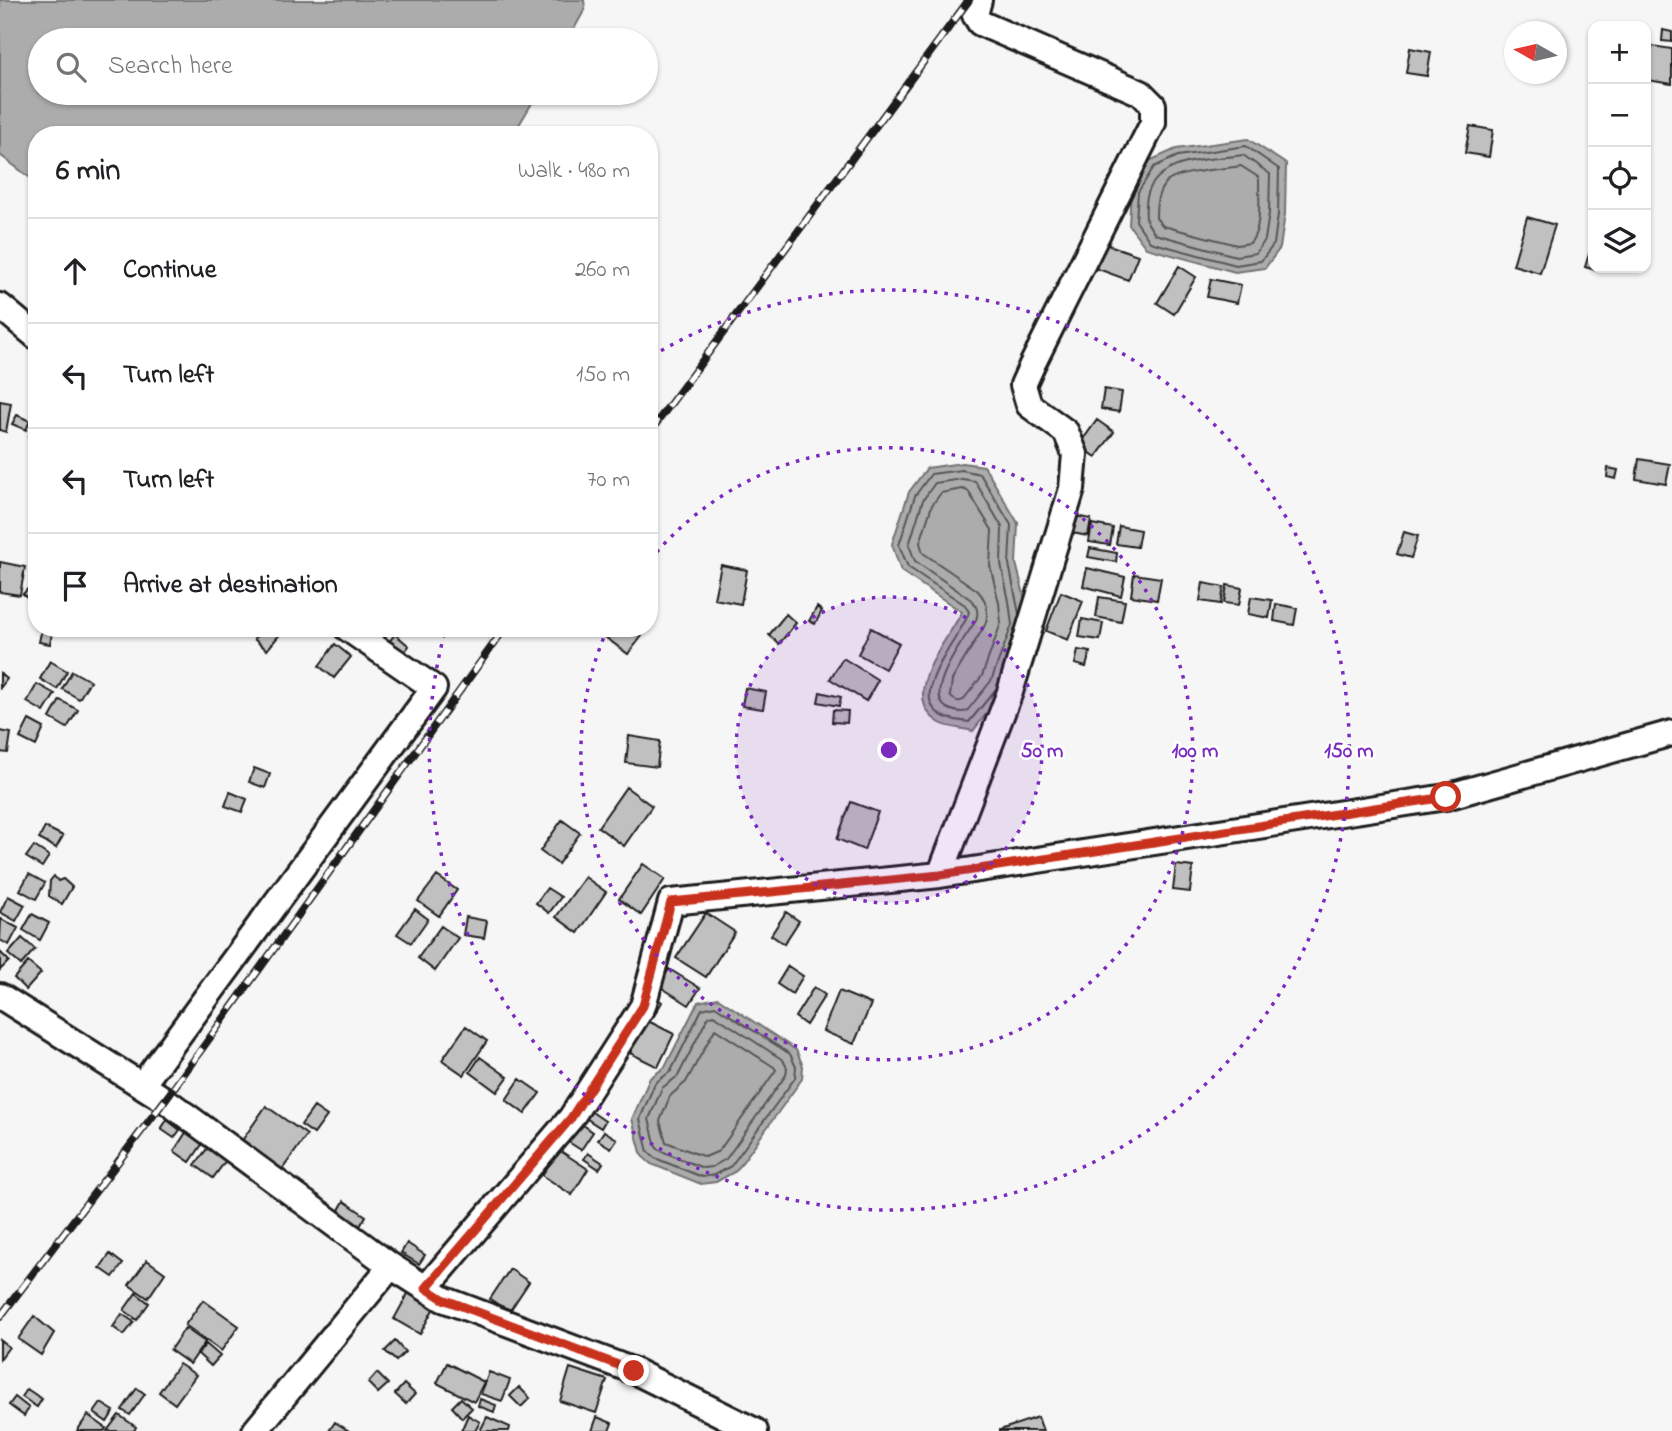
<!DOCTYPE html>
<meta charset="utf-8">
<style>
body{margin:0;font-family:"Indie Flower",sans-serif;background:#f6f6f6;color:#202124}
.controls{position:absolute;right:21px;top:21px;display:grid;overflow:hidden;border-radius:14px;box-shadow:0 2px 5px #0004}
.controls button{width:63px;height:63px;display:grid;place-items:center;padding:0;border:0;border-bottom:2px solid #e0e0e0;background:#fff;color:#202124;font:35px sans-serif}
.compass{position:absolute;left:1504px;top:21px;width:63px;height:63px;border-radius:50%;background:#fff;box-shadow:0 2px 5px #0004;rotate:278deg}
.stop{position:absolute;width:21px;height:21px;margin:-16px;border:5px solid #c8321e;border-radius:50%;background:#fff}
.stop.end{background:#c8321e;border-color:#fff;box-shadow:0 2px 7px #0008}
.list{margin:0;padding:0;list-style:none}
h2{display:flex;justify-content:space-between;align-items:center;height:91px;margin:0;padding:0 28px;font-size:30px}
h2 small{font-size:23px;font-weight:400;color:#757577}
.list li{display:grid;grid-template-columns:46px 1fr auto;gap:21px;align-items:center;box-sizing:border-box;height:105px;padding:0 28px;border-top:2px solid #e0e0e0}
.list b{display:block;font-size:26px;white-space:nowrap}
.list em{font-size:23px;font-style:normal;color:#757577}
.icon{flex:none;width:38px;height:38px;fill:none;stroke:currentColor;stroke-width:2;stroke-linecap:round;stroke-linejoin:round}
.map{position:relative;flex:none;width:1672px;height:1431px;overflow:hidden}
.search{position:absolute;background:#fff;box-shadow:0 2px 5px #0004;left:28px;top:28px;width:630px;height:77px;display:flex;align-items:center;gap:18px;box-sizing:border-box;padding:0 24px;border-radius:38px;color:#757577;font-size:26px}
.panel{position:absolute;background:#fff;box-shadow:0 2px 5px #0004;left:28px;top:126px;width:630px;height:511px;border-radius:28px}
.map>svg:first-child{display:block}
</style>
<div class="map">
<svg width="1672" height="1431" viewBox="0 0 1672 1431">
<rect width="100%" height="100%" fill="#f6f6f6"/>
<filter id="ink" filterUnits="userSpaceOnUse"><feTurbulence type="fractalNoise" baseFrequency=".0143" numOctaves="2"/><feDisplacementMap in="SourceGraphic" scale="14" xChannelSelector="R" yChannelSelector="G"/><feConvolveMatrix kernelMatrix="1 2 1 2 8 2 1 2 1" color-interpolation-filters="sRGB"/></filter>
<g filter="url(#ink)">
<path fill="#acacac" stroke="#727272" stroke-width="2" d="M 0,0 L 584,0 L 585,9 L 568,40 L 40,40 L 40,93 L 538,93 L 513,135 L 37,135 L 37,183 L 0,155 Z
M 1248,139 L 1286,164 L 1285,214 L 1280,248 L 1265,268 L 1235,272 L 1146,248 L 1129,225 L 1131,190 L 1149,161 L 1176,149 Z
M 962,463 L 984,466 L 1018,523 L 1016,563 L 1025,599 L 1028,627 L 1005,689 L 973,731 C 962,728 949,728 940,723 C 897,697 947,641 962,612 L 901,571 L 892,544 L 909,492 L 927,468 Z
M 718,998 L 796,1050 L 803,1066 L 802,1079 L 736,1171 L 716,1182 L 701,1184 L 651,1164 L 642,1156 L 632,1119 L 650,1078 L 665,1067 L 698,1002 Z"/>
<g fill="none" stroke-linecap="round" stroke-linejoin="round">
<path stroke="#565656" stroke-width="2" d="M 1246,146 L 1279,169 L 1278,214 L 1274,244 L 1261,261 L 1236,265 L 1150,242 L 1136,221 L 1138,192 L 1154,167 L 1178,156 Z
M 1243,155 L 1270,174 L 1269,213 L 1265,240 L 1256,253 L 1236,256 L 1155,234 C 1145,220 1145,221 1146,204 C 1149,158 1209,160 1243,155 Z
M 1241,166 L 1258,177 L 1259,180 C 1259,198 1262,230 1250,243 L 1237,245 L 1163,226 L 1156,218 C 1156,205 1157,190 1168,181 C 1182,171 1223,169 1241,166 Z
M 962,479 L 975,481 L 1002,527 L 1001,564 L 1009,601 L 1012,625 L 991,681 L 967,711 C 961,713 953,711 947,708 C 922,693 966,637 976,620 C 979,612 977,605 970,599 L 915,561 L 909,545 L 923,500 L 935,483 Z
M 962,489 L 968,491 L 992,530 L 990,565 L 999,603 L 1001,623 L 982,676 L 963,700 C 959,703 953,700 950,696 L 952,680 L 985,625 C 990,611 987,600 977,590 L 923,553 L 920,543 L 932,505 L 941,493 Z
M 996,689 L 969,722 C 962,721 953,720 947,718 C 900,700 962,637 969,612 L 965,605 L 908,567 L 899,545 L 915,496 L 931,474 L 962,470 L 980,474 L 1011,525 L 1009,564 L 1019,614
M 715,1006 L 790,1054 L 796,1067 L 795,1078 L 731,1166 L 714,1175 L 702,1177 L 655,1158 L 648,1152 L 640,1119 L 655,1083 L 671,1071 L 702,1009 Z
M 714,1015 L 783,1060 L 787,1068 L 786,1075 L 726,1159 L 712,1167 L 703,1168 L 659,1150 L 656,1147 L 649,1119 L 662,1088 L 678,1076 L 708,1017 Z
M 715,1029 L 774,1067 L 776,1070 L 719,1151 L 705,1157 L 666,1142 L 660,1121 L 670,1096 L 686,1082 Z"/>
</g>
<path fill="#c0c0c0" stroke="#1c1c1c" stroke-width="2" d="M 1663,30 L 1672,32 L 1672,42 L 1662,41 Z
M 1652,46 L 1672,49 L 1672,84 L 1647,80 Z
M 1410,48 L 1431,52 L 1427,76 L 1406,73 Z
M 1470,126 L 1493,130 L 1489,157 L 1465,153 Z
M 1527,217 L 1555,225 L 1540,273 L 1513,265 Z
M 1103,243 L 1138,255 L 1128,280 L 1095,268 Z
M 1592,245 L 1593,246 L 1593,268 L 1600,268 L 1599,271 L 1585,267 Z
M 1179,266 L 1196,277 L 1174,314 L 1157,303 Z
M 1211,279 L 1241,285 L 1237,303 L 1207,297 Z
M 35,373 L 37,373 L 37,397 L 31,396 Z
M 1104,389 L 1122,392 L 1119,412 L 1101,409 Z
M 0,401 L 11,403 L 6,432 L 0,430 Z
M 17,415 L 30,421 L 26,430 L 12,424 Z
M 1097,420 L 1114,432 L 1096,457 L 1079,445 Z
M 35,424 L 37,424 L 37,443 L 29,436 Z
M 1639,459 L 1670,464 L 1666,484 L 1636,479 Z
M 1608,468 L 1618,470 L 1616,479 L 1607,477 Z
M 1070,515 L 1091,519 L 1088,536 L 1067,532 Z
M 1092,524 L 1113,528 L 1110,545 L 1089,542 Z
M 1119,526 L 1140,530 L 1137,547 L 1116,544 Z
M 1404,532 L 1418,536 L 1411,558 L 1397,554 Z
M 1090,548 L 1117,553 L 1116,562 L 1088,557 Z
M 0,562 L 25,567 L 20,595 L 0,592 Z
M 721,565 L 747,570 L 741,604 L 714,599 Z
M 1087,568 L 1125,577 L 1121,596 L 1083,586 Z
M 1134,574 L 1161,578 L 1157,600 L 1131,596 Z
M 1203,583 L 1224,587 L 1221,604 L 1200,601 Z
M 31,585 L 36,589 L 28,598 L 23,594 Z
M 1227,585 L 1242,588 L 1239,605 L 1224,603 Z
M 1061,592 L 1083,601 L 1068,640 L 1046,631 Z
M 1099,597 L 1125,601 L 1121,622 L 1096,617 Z
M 1251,597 L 1272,600 L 1269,618 L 1248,614 Z
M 1276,604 L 1297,608 L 1294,625 L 1274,621 Z
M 817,607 L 822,611 L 815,624 L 809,621 Z
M 786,614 L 796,623 L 779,644 L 769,635 Z
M 1082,619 L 1103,623 L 1100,640 L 1079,637 Z
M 42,628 L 53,628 L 50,644 L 39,642 Z
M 263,628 L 276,628 L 281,633 L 267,650 L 254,639 Z
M 376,628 L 391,628 L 385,636 Z
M 593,628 L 632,628 L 642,636 L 628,654 Z
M 871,628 L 899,643 L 885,669 L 858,654 Z
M 395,634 L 409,646 L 403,654 L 389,642 Z
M 335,644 L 351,657 L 334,678 L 319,666 Z
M 1078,650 L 1090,652 L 1086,667 L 1075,664 Z
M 843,658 L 878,680 L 866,701 L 830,679 Z
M 50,661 L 67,671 L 57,689 L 40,679 Z
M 72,671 L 90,681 L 79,699 L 62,689 Z
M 0,673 L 7,679 L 0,688 Z
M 37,684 L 55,694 L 44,712 L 27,702 Z
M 745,688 L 766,692 L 763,709 L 742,706 Z
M 820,692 L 841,697 L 839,706 L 818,702 Z
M 60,700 L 78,710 L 67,728 L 50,718 Z
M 833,710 L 848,711 L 847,723 L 832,722 Z
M 29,720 L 44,728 L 36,746 L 20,738 Z
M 0,731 L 11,733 L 8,753 L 0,752 Z
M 629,736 L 660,741 L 657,767 L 626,763 Z
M 254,768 L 270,774 L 265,788 L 249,782 Z
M 626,787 L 652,806 L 624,846 L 598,827 Z
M 230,792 L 247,799 L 242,812 L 225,806 Z
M 851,802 L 878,812 L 864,850 L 837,839 Z
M 562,820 L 580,833 L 558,864 L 540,851 Z
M 45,827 L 63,836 L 56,848 L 39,839 Z
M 34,846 L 49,856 L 42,867 L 26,857 Z
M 643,864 L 665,879 L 641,915 L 619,899 Z
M 1176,865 L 1193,867 L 1190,892 L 1173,890 Z
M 29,874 L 45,883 L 36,899 L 20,890 Z
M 54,876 L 58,881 L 63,879 L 72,887 L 62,904 L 49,896 L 50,881 Z
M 437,876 L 457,890 L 439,916 L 418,901 Z
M 585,877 L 606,892 L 578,933 L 556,917 Z
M 547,888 L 561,897 L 549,913 L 536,903 Z
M 8,896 L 25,905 L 16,921 L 0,912 Z
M 415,909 L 428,919 L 411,943 L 397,934 Z
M 786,912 L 799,921 L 784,944 L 771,935 Z
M 706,913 L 735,932 L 706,977 L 676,958 Z
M 32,914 L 49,923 L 40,940 L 23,930 Z
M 466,917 L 487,921 L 484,938 L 463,935 Z
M 1,919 L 18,928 L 9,945 L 0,940 Z
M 441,926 L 458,938 L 435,971 L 418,958 Z
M 22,938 L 35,949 L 21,965 L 8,954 Z
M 0,952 L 9,961 L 0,970 Z
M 28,962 L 41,973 L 26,990 L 14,978 Z
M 788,966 L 803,976 L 792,994 L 777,984 Z
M 669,969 L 700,988 L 689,1005 L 659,986 Z
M 814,987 L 825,995 L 806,1025 L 795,1017 Z
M 839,991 L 871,1004 L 854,1044 L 823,1031 Z
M 656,998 L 662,1002 L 654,1016 L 648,1013 Z
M 646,1020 L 674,1034 L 658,1067 L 630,1053 Z
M 466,1026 L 487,1041 L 464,1075 L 442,1060 Z
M 480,1057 L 508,1077 L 497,1092 L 470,1072 Z
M 520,1079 L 540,1093 L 525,1114 L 506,1100 Z
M 266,1106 L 307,1135 L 281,1171 L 241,1142 Z
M 314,1107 L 327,1116 L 314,1134 L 301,1125 Z
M 589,1110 L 605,1121 L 601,1128 L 584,1117 Z
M 167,1120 L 180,1130 L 174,1138 L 161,1129 Z
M 579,1122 L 593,1132 L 581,1150 L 567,1141 Z
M 187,1131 L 203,1143 L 190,1162 L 174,1151 Z
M 604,1131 L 617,1139 L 611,1148 L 598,1140 Z
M 209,1146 L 227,1159 L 213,1178 L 195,1165 Z
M 559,1150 L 588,1169 L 572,1195 L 542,1175 Z
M 588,1153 L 603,1163 L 599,1169 L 584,1159 Z
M 344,1201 L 366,1216 L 360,1226 L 338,1212 Z
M 407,1243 L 425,1255 L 419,1264 L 401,1253 Z
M 110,1254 L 123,1264 L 113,1277 L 100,1268 Z
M 147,1260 L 165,1273 L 148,1298 L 129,1285 Z
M 510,1269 L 529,1282 L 509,1312 L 490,1299 Z
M 411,1288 L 437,1302 L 420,1334 L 394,1319 Z
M 136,1293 L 149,1303 L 137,1320 L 124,1310 Z
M 203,1300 L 239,1326 L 221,1351 L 185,1325 Z
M 122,1314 L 134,1322 L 124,1335 L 113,1327 Z
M 34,1316 L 54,1333 L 41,1355 L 18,1339 Z
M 185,1328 L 205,1342 L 190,1364 L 170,1350 Z
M 0,1340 L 9,1347 L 0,1359 Z
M 395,1341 L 405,1352 L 396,1361 L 385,1351 Z
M 206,1344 L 220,1356 L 211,1366 L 198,1354 Z
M 447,1363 L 484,1382 L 474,1402 L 437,1383 Z
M 179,1364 L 196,1375 L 175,1404 L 159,1392 Z
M 570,1368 L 607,1380 L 596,1413 L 560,1401 Z
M 489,1372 L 510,1380 L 502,1401 L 481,1394 Z
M 377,1373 L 388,1384 L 378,1393 L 368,1383 Z
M 404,1384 L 415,1394 L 406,1404 L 395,1394 Z
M 519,1387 L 530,1398 L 521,1407 L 510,1396 Z
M 137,1388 L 145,1394 L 130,1415 L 122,1410 Z
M 27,1389 L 42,1399 L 37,1407 L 22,1397 Z
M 15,1397 L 29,1408 L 24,1416 L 9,1405 Z
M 461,1398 L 472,1408 L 462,1418 L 452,1407 Z
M 480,1399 L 496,1405 L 494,1412 L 478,1406 Z
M 101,1403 L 114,1411 L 107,1422 L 94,1413 Z
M 88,1415 L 106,1428 L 104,1431 L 77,1431 Z
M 119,1415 L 136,1427 L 134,1431 L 107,1431 Z
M 468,1415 L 480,1422 L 475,1431 L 461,1431 Z
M 487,1417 L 510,1427 L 509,1431 L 480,1431 Z
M 597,1417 L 612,1423 L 609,1431 L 592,1431 Z
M 1038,1417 L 1043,1431 L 1000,1431 L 1000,1430 Z
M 335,1422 L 349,1431 L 329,1431 Z"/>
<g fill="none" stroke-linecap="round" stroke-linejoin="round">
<defs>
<path id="street" d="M 0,306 L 37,337
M 940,875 L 1010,692 L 1072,489 L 1075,454 L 1066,432 L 1029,405 L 1023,385 L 1032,365 L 1153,123 L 1153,105 L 1141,93 L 980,23 L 975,15 L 979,0
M 0,996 L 165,1100 L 391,1266 L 443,1299 L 634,1371 L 755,1431
M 142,1085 L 434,688 L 347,628
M 426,1288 L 571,1118 L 643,1006 L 671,902 L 940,875 L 1446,797 L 1672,733
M 255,1431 L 391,1266"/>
</defs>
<use href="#street" stroke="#1c1c1c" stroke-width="30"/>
<use href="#street" stroke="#fff" stroke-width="24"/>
<defs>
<path id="rail" d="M 649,433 L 969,0
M 0,1317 L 165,1100 L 505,628"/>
</defs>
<use href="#rail" stroke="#1c1c1c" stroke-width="8"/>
<use href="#rail" stroke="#fff" stroke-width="5" stroke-dasharray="16" stroke-linecap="butt"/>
</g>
</g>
<g fill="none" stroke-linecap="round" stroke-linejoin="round" filter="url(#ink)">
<path stroke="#c8321e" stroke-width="9" d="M 634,1371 L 443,1299 L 426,1288 L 571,1118 L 643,1006 L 671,902 L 940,875 L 1446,797"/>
</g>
<circle cx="889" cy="750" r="153" fill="#7b2cbf" fill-opacity=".12"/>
<g fill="none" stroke="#7b2cbf" stroke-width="3.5" stroke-dasharray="3.5 7">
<circle cx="889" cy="750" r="153"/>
<path d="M650 560A306 306 0 1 1 607 630"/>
<path d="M652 356A460 460 0 1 1 445 631"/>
</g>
<circle cx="889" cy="750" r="10" fill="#7b2cbf" stroke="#fff" stroke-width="3.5"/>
<g font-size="21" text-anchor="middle" font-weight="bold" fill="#7b2cbf" stroke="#fff" stroke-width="5" stroke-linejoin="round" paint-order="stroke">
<text x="1042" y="757">50 m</text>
<text x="1195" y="757">100 m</text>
<text x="1349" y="757">150 m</text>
</g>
</svg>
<div class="controls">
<button>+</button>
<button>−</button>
<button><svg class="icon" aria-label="locate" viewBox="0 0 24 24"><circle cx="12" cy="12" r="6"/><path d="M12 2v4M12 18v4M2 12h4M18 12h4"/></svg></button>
<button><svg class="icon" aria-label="layers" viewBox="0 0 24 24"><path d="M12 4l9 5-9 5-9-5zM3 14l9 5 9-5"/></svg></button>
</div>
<svg class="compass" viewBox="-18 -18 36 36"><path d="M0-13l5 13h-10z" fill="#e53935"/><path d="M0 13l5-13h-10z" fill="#757577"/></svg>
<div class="stop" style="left:1446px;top:797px"></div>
<div class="stop end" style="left:634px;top:1371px"></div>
<div class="search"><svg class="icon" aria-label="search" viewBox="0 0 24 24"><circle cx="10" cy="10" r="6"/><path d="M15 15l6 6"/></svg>Search here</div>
<section class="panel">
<h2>6 min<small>Walk · 480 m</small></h2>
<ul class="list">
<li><svg class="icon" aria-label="ahead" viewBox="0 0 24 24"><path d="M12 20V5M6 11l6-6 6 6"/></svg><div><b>Continue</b></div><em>260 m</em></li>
<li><svg class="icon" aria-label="left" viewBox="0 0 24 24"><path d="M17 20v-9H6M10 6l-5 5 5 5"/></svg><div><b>Turn left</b></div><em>150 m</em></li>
<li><svg class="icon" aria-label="left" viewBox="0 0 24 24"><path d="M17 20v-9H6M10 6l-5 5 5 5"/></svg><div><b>Turn left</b></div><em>70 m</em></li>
<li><svg class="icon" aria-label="arrive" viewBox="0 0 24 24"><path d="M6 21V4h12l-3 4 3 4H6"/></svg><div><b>Arrive at destination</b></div></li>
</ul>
</section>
</div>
